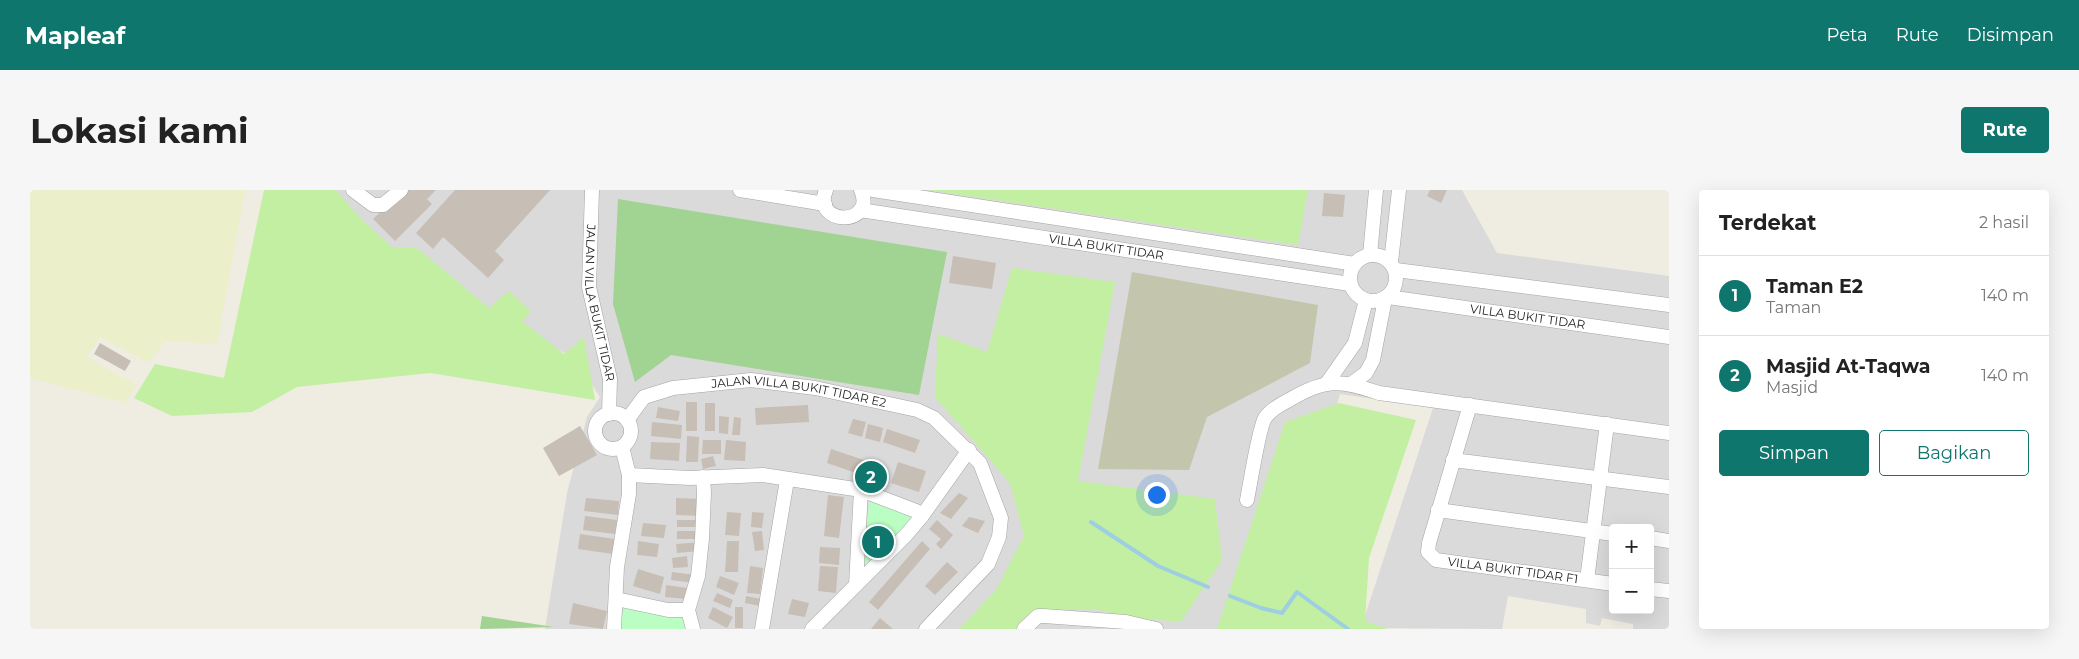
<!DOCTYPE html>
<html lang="id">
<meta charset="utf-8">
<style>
body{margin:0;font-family:Montserrat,sans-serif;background:#f6f6f6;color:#222}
.controls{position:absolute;right:15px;bottom:15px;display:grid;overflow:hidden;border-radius:5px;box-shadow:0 5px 20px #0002}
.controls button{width:45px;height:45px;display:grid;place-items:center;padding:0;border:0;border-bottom:1px solid #e0e0e0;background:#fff;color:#222;font:25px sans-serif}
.you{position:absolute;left:1126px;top:304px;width:18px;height:18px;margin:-12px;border:4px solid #fff;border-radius:50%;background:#1a73e8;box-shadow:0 0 0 8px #1a73e833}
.badge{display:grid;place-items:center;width:32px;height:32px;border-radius:50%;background:#0f766e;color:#fff;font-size:16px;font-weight:700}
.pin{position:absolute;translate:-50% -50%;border:2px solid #fff;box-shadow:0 1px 5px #0006}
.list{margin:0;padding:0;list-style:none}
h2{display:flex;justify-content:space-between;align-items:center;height:65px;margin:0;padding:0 20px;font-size:21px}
h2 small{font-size:16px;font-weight:400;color:#767676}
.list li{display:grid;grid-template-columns:32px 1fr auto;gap:15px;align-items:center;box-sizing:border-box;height:80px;padding:0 20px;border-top:1px solid #e0e0e0}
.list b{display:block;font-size:19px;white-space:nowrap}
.list p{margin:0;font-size:16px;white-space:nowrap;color:#767676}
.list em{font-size:16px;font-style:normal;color:#767676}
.actions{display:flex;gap:10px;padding:15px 20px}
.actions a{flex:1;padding:11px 0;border:1px solid #0f766e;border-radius:5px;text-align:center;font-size:18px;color:#0f766e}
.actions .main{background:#0f766e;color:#fff}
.map{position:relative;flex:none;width:1639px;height:439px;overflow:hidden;border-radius:5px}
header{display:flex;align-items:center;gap:30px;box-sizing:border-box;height:70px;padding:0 25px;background:#0f766e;color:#fff}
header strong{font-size:24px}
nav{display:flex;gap:28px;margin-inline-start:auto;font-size:18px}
.intro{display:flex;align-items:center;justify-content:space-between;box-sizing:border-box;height:120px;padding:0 30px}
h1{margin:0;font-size:35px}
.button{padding:12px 22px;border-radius:5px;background:#0f766e;color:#fff;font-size:18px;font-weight:700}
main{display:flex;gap:30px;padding:0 30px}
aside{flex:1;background:#fff;border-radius:5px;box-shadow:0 5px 20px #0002}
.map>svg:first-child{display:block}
</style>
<header>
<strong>Mapleaf</strong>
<nav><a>Peta</a><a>Rute</a><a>Disimpan</a></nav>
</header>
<div class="intro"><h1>Lokasi kami</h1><a class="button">Rute</a></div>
<main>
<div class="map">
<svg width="1639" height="439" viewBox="0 0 1639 439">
<rect width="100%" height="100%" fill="#efece2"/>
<path fill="#dbdada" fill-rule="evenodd" d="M 285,0 L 1432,0 L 1467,63 L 1639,86 L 1639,439 L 1603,439 L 1603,434 L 1572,428 L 1570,436 L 1556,433 L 1556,419 L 1478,406 L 1472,439 L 1331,438 L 1403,218 L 1310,204 L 1267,347 L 1189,439 L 515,439 L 537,303 L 557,227 L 570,207 L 545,169 L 351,60 ZM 1583,338 L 1620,338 L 1620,420 L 1583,420 Z"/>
<path fill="#c3c5ad" d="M 1102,82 L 1288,115 L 1280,173 L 1177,227 L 1159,280 L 1068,279 Z"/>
<path fill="#ebf0cb" d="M 0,0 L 215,0 L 187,154 L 135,151 L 119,173 L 70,147 L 56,167 L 107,195 L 95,213 L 0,188 Z"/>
<path fill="#c3efa2" d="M 234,0 L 306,0 L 331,29 L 362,57 L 387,58 L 459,118 L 479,101 L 501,122 L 492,131 L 534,164 L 554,147 L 565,210 L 400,183 L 267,197 L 222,222 L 142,226 L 104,208 L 125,174 L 194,188 Z
M 898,0 L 1278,0 L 1268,55 Z
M 982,78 L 1085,92 L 1048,291 L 1185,309 L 1192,370 L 1151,432 L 1099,427 L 1069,420 L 1003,420 L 986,439 L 929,439 L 966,400 L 994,346 L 980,293 L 905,207 L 908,144 L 957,162 Z
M 1309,213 L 1386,230 L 1339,368 L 1335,431 L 1358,439 L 1187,439 L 1255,232 Z"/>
<path fill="#a1d392" d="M 588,9 L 917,62 L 889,205 L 641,165 L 605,192 L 583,114 Z
M 452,426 L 524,437 L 450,439 Z"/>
<path fill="#bafec3" d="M 839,310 L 883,327 L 835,376 Z
M 593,417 L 655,426 L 656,439 L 591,439 Z"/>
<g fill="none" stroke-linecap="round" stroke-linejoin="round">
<path stroke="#9ecee1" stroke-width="4" d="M 1061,332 L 1128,376 L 1178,397
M 1200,406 L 1231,418 L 1252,423 L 1267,402 L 1318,439"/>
</g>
<path fill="#c7beb5" d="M 374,0 L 406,0 L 397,9 L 402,14 L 365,51 L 343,29 Z
M 425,0 L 520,0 L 465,61 L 474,70 L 458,88 L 413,47 L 403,59 L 386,43 Z
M 1400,0 L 1417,0 L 1411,13 L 1397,6 Z
M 1294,3 L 1315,5 L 1313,27 L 1292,26 Z
M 923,66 L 966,73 L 962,99 L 919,93 Z
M 70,153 L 101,171 L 95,181 L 64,164 Z
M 656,212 L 667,212 L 667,241 L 656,241 Z
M 675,213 L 685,213 L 685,241 L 675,241 Z
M 778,215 L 779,232 L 726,235 L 725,218 Z
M 628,217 L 650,221 L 648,231 L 626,228 Z
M 689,226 L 699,227 L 698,244 L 689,243 Z
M 704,227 L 711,228 L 710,245 L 702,245 Z
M 823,229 L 836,232 L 832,247 L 818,243 Z
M 622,232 L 652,235 L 651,249 L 621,246 Z
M 838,234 L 853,238 L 850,252 L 835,248 Z
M 550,236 L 567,265 L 529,286 L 513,258 Z
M 857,239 L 890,250 L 885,263 L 853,252 Z
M 657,246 L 669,247 L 668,272 L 656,272 Z
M 673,250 L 691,250 L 691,264 L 672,264 Z
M 696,250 L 716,252 L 715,271 L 694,270 Z
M 621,252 L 650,253 L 649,271 L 620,269 Z
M 801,259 L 837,271 L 832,285 L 797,273 Z
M 683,266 L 686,276 L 673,279 L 671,269 Z
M 868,272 L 896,281 L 889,302 L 861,293 Z
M 929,303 L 938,308 L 921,329 L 910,323 Z
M 798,305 L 814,307 L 809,348 L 794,346 Z
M 556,308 L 589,311 L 588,325 L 554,321 Z
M 646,308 L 673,309 L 673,326 L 646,325 Z
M 697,322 L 711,323 L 709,346 L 695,345 Z
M 722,322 L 734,323 L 732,338 L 721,337 Z
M 555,326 L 587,330 L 585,344 L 553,340 Z
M 939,327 L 955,331 L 948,343 L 932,336 Z
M 647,330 L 672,330 L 672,337 L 647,337 Z
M 907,330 L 923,345 L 911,359 L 906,354 L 911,349 L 899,339 Z
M 613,333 L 636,335 L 634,348 L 611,346 Z
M 647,341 L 671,341 L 671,349 L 647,349 Z
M 732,341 L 734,360 L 725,361 L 722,342 Z
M 550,344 L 585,349 L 583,364 L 548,359 Z
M 608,351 L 629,354 L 627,367 L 607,365 Z
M 697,351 L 709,351 L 708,382 L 695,382 Z
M 892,351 L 900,359 L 848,420 L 839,412 Z
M 671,352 L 670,361 L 647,363 L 646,354 Z
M 790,357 L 810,358 L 809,375 L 789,373 Z
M 657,366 L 658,377 L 643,378 L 642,368 Z
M 917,372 L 928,382 L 905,405 L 895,396 Z
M 720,376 L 733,378 L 730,404 L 717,403 Z
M 790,376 L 808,377 L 806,403 L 788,401 Z
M 608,379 L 634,387 L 630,404 L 603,396 Z
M 642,382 L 666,385 L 665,393 L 641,390 Z
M 690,386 L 709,393 L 704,405 L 686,397 Z
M 636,395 L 657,398 L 655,409 L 635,407 Z
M 687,403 L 703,410 L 700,418 L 683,411 Z
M 716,406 L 731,409 L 730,416 L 715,413 Z
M 762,409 L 779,413 L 775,427 L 758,424 Z
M 543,413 L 577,421 L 573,439 L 539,434 Z
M 683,417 L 703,427 L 697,438 L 678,428 Z
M 705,417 L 713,417 L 713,438 L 705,438 Z
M 850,428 L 863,439 L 841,439 Z"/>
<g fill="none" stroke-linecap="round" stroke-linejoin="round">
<defs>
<g id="street">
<path d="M 323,0 L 343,15 L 353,15 L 371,0"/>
<path id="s1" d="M 562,0 L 559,97 L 580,189 L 579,224"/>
<path d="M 710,0 L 795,14"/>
<path d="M 796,0 C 781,36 847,37 831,0"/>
<path d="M 843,0 L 1325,74"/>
<path id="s2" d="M 830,20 L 1320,94"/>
<circle cx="1343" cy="88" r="23"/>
<path d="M 1340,65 L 1346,0"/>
<path d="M 1361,72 L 1369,0"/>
<path d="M 1366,80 L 1639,115"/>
<path id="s3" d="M 1358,107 L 1639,147"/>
<path d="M 1297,193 L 1325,153 L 1336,110"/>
<path d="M 1321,194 L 1336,183 L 1343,170 L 1355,109"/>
<path id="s4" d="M 1440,215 L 1399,353 L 1398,362 L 1406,370 L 1583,394"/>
<circle cx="583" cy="241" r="18"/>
<path id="s5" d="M 597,230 L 614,207 L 643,198 L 721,190 L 785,198 L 887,220 L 904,228 L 950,273 L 971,328 L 969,347 L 958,374 L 896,439"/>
<path d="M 1423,270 L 1639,297"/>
<path d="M 599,285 L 660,288 L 733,285 L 831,300 L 826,395"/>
<path d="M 831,300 L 886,321 L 892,326"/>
<path d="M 1217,310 C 1220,295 1229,237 1235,228 C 1240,220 1251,214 1259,210 C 1296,188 1310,190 1349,203 L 1639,243"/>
<path d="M 1408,320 L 1583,344"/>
<path d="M 1620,348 L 1639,351"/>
<path d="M 1557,390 L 1577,234"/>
<path d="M 1620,399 L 1639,401"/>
<path d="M 586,409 L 638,420 L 658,420"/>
<path d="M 584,439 L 587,377 L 599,304 L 599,285 L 592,257"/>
<path d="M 663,439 L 658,420 L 668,386 L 672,349 L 674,303 L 673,287"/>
<path d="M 732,439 L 757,290"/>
<path d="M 782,439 L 876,345 L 892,326 L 939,260"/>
<path d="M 994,439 L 1008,426 L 1014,426 L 1096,432 L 1126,439"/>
</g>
</defs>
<use href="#street" stroke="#a4a4a4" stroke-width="15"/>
<use href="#street" stroke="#fff" stroke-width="14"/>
</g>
<g text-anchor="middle" stroke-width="4" stroke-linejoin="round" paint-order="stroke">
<g font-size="12" fill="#1d1d1d" stroke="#fff">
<text dy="4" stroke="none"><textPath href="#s2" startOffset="249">VILLA BUKIT TIDAR</textPath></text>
<text dy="4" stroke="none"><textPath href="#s1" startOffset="114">JALAN VILLA BUKIT TIDAR</textPath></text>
<text dy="4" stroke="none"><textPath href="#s3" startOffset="141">VILLA BUKIT TIDAR</textPath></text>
<text dy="4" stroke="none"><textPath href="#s5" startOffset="186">JALAN VILLA BUKIT TIDAR E2</textPath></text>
<text dy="4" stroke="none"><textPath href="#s4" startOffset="242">VILLA BUKIT TIDAR F1</textPath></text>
</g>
</g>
</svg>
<div class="controls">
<button>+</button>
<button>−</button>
</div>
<div class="you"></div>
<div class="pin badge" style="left:848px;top:352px">1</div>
<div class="pin badge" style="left:841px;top:287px">2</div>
</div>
<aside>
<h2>Terdekat<small>2 hasil</small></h2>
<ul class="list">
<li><span class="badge">1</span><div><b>Taman E2</b><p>Taman</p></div><em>140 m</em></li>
<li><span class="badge">2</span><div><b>Masjid At-Taqwa</b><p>Masjid</p></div><em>140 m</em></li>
</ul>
<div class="actions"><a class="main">Simpan</a><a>Bagikan</a></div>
</aside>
</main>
